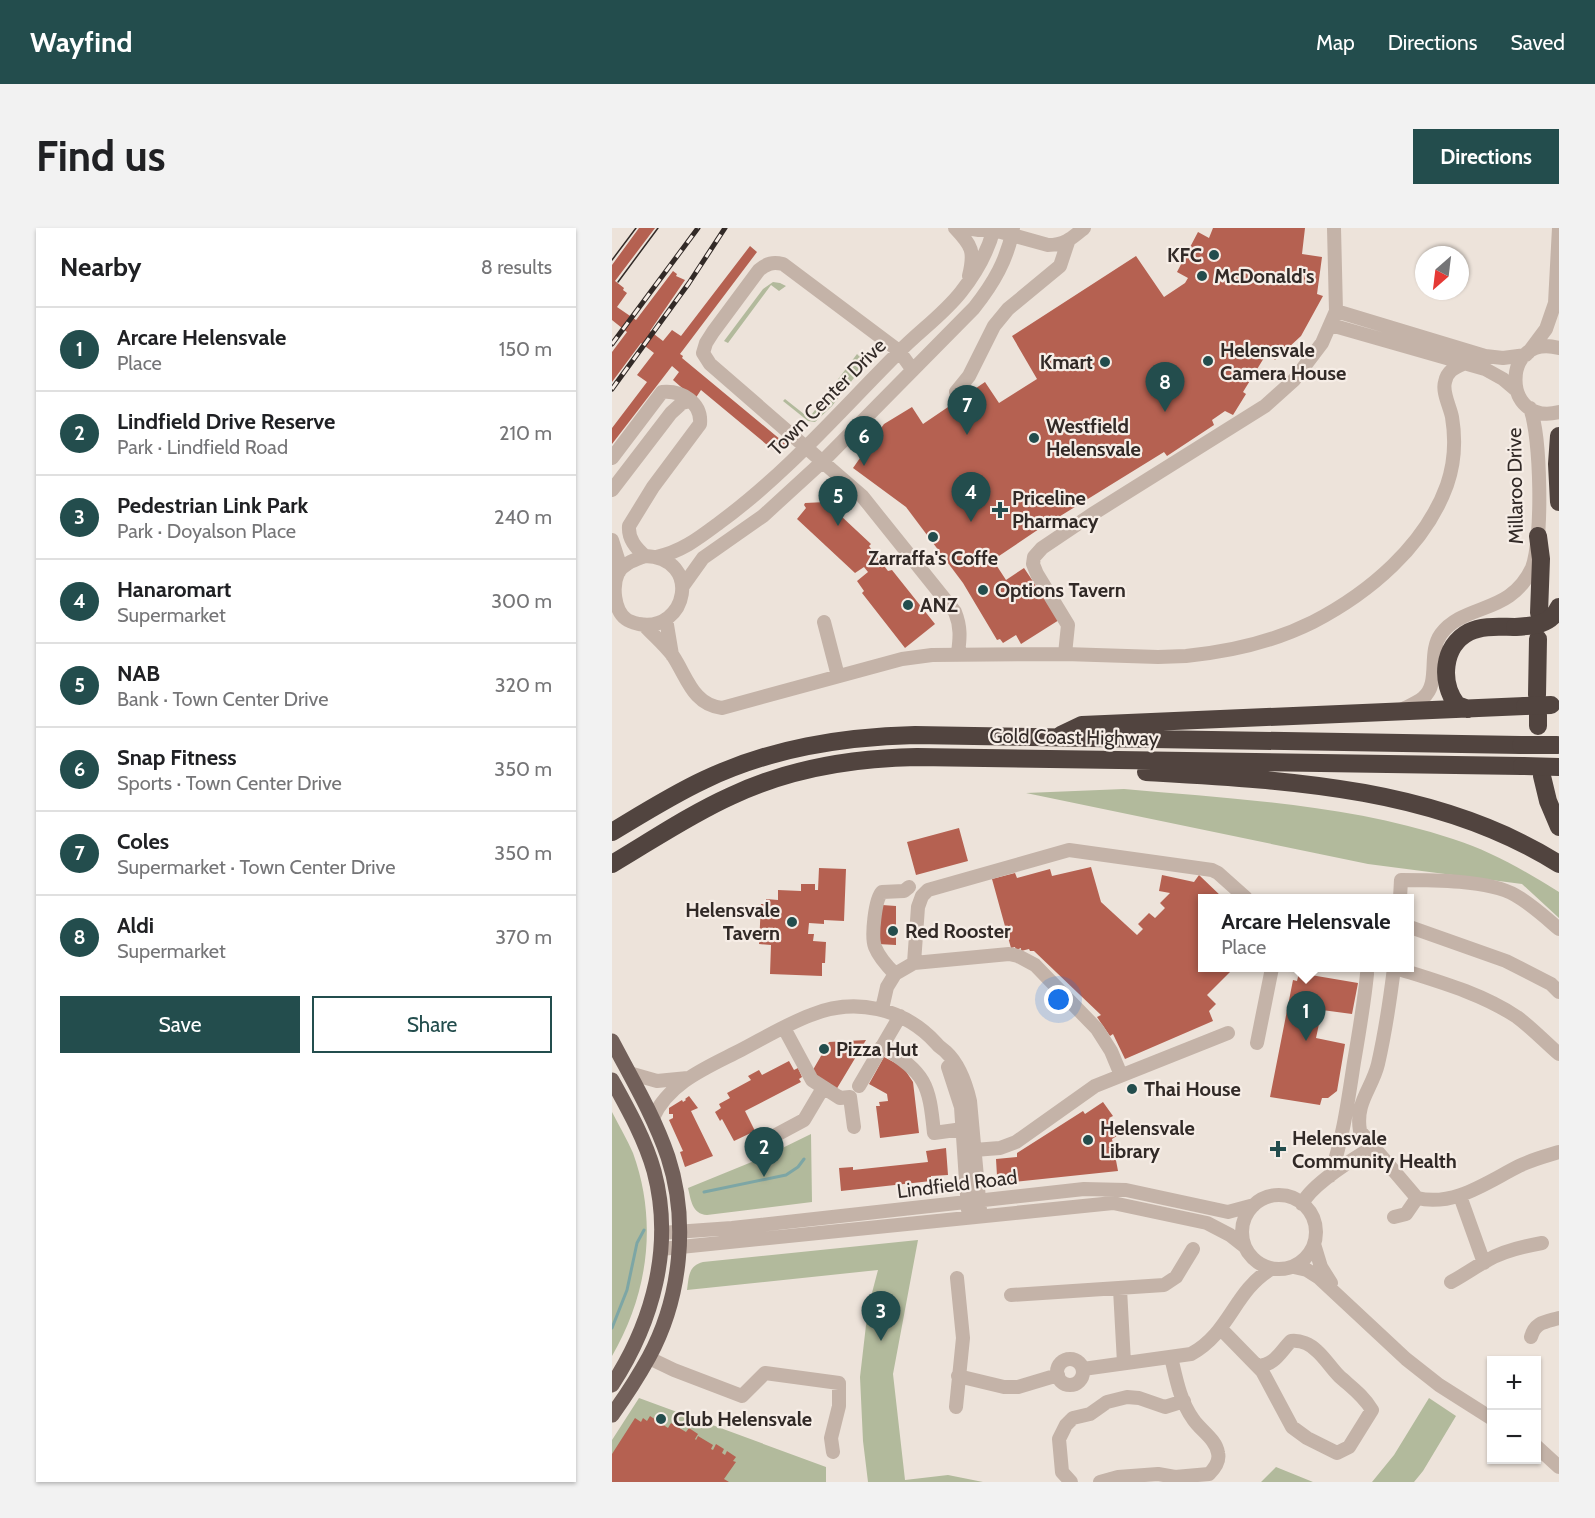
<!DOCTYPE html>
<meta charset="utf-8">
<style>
body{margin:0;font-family:Cabin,sans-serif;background:#f2f2f2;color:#202124}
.controls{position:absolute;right:18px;bottom:18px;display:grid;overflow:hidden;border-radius:0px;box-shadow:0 2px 4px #0004}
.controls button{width:54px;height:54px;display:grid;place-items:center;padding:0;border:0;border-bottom:2px solid #e0e0e0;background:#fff;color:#202124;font:30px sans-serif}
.compass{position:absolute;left:803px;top:18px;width:54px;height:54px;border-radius:50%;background:#fff;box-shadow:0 2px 4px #0004;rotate:208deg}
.you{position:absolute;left:447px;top:772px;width:21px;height:21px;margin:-15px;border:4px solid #fff;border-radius:50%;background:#1a73e8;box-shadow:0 0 0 9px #1a73e833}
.badge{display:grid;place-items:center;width:39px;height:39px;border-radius:50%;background:#234d4d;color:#fff;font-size:20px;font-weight:700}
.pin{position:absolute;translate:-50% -50px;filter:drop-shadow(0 2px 3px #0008)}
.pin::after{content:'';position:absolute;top:32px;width:21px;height:18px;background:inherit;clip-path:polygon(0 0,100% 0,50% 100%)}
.popup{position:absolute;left:586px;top:666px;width:216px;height:78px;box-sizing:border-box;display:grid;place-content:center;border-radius:0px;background:#fff;filter:drop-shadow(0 2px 4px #0005);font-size:20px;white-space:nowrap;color:#757577}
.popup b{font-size:22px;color:#202124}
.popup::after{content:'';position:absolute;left:50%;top:100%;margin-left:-12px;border:12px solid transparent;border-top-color:#fff}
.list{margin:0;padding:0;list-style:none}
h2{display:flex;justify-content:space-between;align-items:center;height:78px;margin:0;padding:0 24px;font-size:26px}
h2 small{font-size:20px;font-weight:400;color:#757577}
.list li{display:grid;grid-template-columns:39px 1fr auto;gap:18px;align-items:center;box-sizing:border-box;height:84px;padding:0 24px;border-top:2px solid #e0e0e0}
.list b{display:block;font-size:22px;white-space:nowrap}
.list p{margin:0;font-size:20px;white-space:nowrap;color:#757577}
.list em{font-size:20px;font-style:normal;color:#757577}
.actions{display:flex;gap:12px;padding:18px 24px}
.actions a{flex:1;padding:14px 0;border:2px solid #234d4d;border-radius:0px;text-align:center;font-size:21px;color:#234d4d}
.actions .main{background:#234d4d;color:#fff}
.map{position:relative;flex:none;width:947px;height:1254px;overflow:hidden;border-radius:0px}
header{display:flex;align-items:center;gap:36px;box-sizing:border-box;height:84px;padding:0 30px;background:#234d4d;color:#fff}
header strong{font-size:28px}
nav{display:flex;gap:33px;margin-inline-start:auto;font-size:21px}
.intro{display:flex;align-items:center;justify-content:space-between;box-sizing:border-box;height:144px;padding:0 36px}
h1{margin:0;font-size:42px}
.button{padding:15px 27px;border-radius:0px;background:#234d4d;color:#fff;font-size:21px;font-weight:700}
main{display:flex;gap:36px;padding:0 36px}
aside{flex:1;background:#fff;border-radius:0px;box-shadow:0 2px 4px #0004}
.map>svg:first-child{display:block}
</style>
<header>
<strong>Wayfind</strong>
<nav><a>Map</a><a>Directions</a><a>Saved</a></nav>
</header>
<div class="intro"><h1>Find us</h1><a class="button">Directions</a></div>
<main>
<aside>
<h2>Nearby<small>8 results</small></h2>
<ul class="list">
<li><span class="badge">1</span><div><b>Arcare Helensvale</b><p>Place</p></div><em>150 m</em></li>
<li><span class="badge">2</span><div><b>Lindfield Drive Reserve</b><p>Park · Lindfield Road</p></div><em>210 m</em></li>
<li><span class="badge">3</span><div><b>Pedestrian Link Park</b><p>Park · Doyalson Place</p></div><em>240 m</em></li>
<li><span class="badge">4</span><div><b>Hanaromart</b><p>Supermarket</p></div><em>300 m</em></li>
<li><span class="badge">5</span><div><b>NAB</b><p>Bank · Town Center Drive</p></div><em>320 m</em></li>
<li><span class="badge">6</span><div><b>Snap Fitness</b><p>Sports · Town Center Drive</p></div><em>350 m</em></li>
<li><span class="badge">7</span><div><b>Coles</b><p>Supermarket · Town Center Drive</p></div><em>350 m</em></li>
<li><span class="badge">8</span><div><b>Aldi</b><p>Supermarket</p></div><em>370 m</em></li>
</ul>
<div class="actions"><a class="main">Save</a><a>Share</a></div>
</aside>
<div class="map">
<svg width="947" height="1254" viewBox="0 0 947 1254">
<rect width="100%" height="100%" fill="#ede3da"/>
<path fill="#b2ba9c" d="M 161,54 L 168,55 L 174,58 L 167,63 L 159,57 L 116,115 L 112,113 L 151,61 Z
M 245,126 L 250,131 L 249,141 L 220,178 L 203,194 L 196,193 L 171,173 L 173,171 L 197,190 Z
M 512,561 C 622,571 735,576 841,611 C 879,623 913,643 947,664 L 947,690 L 910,656 L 756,636 L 414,565 Z
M 0,884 C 7,898 15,911 21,925 C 46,994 36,1066 0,1128 Z
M 199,906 L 200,974 L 95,987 C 80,986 79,972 76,960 L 152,929 Z
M 306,1012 L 281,1146 L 293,1252 L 336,1247 L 371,1254 L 256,1254 L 251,1213 L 248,1149 L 256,1080 L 266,1042 L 75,1062 C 77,1049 76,1038 91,1034 Z
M 27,1170 L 214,1239 L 214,1254 L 0,1254 L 0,1212 Z
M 817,1170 L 844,1188 L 811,1243 L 802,1254 L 760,1254 L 782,1227 Z
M 664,1239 L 701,1254 L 649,1254 Z"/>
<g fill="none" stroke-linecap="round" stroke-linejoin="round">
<path stroke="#7da6a5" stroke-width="3" d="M 92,964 L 174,947 L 186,939 L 192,931
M 0,1100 L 15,1062 L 25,1015 L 32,1002"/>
</g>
<path fill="#b56151" d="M 27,0 L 43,0 L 3,53 L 12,60 L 11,62 L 15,65 L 5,79 L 24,92 L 61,43 L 65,46 L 64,48 L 73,52 L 38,103 L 51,113 L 60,102 L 69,108 L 138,18 L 145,24 L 68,126 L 71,128 L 70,130 L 175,217 L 166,226 L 89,162 L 83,171 L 61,152 L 67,144 L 60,138 L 0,216 L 0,200 L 35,154 L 25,147 L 42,125 L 29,115 L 0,154 L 0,124 L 15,104 L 0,92 L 0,37 Z
M 601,0 L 693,0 L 690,26 L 710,29 L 705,66 L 711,68 L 689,108 L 663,132 L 655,125 L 631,164 L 634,166 L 621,187 L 613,183 L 600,192 L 602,197 L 555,228 L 552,224 L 424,303 L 381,332 L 394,352 L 412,340 L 447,392 L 409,416 L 404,407 L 391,415 L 388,411 L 385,412 L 351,355 L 294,279 L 241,240 L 272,196 L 300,179 L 311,196 L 373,154 L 387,175 L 425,151 L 400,108 L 524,28 L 552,69 L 573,55 L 576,50 L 565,44 L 586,4 L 597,10 Z
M 214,274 L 259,316 L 257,318 L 276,343 L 280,342 L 323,396 L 293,420 L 250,365 L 252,363 L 245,353 L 256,344 L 252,339 L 243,345 L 185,291 L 194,280 L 192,277 L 193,275 Z
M 347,600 L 356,633 L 304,647 L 295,614 Z
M 479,639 L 489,674 L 525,707 L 531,701 L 526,696 L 537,685 L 543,690 L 553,680 L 548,675 L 558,665 L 547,663 L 550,647 L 582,654 L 587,647 L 611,670 L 590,670 L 590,740 L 622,740 L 595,767 L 604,776 L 597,783 L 601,793 L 513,831 L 501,806 L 498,808 L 485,789 L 489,787 L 422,723 L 418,723 L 417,721 L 409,723 L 409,720 L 404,722 L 403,719 L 399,720 L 380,651 L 403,645 L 405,650 L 438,641 L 440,648 Z
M 207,640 L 234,641 L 232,693 L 212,692 L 212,696 L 197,695 L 196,706 L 202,706 L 201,713 L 214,714 L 213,735 L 210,735 L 210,748 L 158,746 L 159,717 L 147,716 L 149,676 L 154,676 L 154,671 L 166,672 L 166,662 L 189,663 L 189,656 L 203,656 L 203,662 L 206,662 Z
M 270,677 L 284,678 L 284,717 L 266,716 Z
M 687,745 L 746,755 L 740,786 L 710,782 L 704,810 L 733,816 L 725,863 L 716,870 L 710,870 L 708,877 L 658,869 L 681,752 L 685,753 Z
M 254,812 L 224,862 L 198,847 L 217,814 Z
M 272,829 L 291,839 L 301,854 L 307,905 L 268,910 L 264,878 L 268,878 L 267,874 L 276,873 L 275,866 L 257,856 Z
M 177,833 L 182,842 L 186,840 L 190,849 L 187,851 L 189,854 L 133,883 L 143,903 L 122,913 L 110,891 L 108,893 L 103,884 L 109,880 L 107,876 L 118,870 L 115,865 L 139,852 L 136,848 L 147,842 L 150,847 Z
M 77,868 L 86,880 L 79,883 L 101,928 L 73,939 L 68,924 L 71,923 L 57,892 L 61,890 L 61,886 L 57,886 L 57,880 L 70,872 L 71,874 L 74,872 L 73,871 Z
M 491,874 L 501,888 L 497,890 L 508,906 L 500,911 L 506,943 L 391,955 L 385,948 L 384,931 L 405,929 L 405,925 L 471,883 L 473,886 Z
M 334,920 L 336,947 L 319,948 L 319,953 L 229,963 L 227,940 L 241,939 L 241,942 L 316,934 L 314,923 Z
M 38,1188 L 56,1200 L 59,1195 L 74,1204 L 77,1200 L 86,1206 L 83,1211 L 84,1212 L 86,1208 L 101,1217 L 99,1221 L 101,1222 L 104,1216 L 112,1221 L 110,1225 L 113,1227 L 115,1223 L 124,1229 L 121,1233 L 124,1234 L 112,1251 L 117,1254 L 0,1254 L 0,1226 L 23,1190 L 29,1194 L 31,1190 L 35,1193 Z"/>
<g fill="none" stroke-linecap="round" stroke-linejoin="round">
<path stroke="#c4b3a8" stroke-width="14" d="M 343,0 C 360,18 363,23 357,48
M 354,0 L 367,2 L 382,2 L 436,17 C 453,17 460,10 472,0
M 724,83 L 873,128 L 891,130 L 914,127
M 719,97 L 873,141 L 891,151 L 904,162
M 947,120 C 889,104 889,199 947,184
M 916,125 L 934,101 L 943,75 L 947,0
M 300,141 L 287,123 L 171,36 C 161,34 155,35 147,42 L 101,104 L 94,115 L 91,125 L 98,136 L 250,268 L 343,384 C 349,399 348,410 346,425
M 344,164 L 357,148 L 382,98 L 396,81 L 448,38 L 456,14
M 0,230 L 50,164 C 70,162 90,175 88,196 L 41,259 L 17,298 C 16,311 24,320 33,328
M 0,262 L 59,185 L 70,175 L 78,173
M 0,312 L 7,334 L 7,344
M 33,328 C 91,330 75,405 27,396 C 23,395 18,394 14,391 C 2,382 0,358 6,345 C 12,335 23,332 33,328 Z
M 44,329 C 69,324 87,310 107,295 C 174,246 228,183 286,125 C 306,104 331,87 349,64 C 364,45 376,24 382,0
M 71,358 L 91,330 L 151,288 L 210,234 L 362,80 C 381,56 396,31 401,0
M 54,391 L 60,427
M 212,394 L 226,448
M 32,397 C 41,407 53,417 61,428 C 75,449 81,477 110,480 L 290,431 L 320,427 L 453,426 L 546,429 L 574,428 C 616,424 663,413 701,394 C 757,365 813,318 835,257 C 843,234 844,213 840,189 C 838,179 830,164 833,154 C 835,143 842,140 851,136
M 453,426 L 456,397 L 425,346 L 421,336 L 422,329 L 430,320 L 479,287 L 653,178 L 682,152 L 710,115 L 724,83 L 722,0
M 791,481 C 797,478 805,475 811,470 C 829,455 815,425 829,406 C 845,384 876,383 897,368 C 907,361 915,351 920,340 C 931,311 929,209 918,180
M 788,670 L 789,652 C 820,652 877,652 903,667 C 919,676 933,689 947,701
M 798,699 L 894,733 L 939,756 L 947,764
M 302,735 L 306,679 L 310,668 L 316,662 L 457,622 L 600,642 L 606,645 L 634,670
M 782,740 C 778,772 773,805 766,836 C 760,861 743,874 748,903 L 805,970 C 842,979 875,954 907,938 C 919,932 934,928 947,924
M 784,740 C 825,753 869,765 905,789 C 920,800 933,814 947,826
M 283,746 C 275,738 267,729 263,719 C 259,709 263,671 270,664 L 292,663 L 297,659
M 270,781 L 275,759 L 283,746 L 302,735 L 397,726 L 406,728 L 423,737 L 485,801 L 499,823 L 509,847
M 172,800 L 200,852 L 228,870 L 238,869 L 242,899
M 645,815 L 660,740
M 270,818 C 314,846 317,855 322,905 L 358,900
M 336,839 L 349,879 L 356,982
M 17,845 L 45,853 L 76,850
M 247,858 L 288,788
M 41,890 C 57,854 96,839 129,822 C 152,810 175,796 199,787 C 243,769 292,780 324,815 C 327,819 331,821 334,824 C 347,836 354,856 358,873 L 368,982
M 151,914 L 192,892 L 211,860
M 362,922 L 388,920 L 404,914 L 483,858 L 616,805
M 718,948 C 731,911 736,873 742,834 C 747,805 752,776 755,746
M630 1004a37 37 0 1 1 74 0a37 37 0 1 1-74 0Z
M 848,968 L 872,1035
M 690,976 C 700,956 741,931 761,919
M 782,989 L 794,986 L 805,970
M 49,1005 L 120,1000 L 472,961 L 514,962 L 616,984 L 642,977
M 702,1016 L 709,1039 L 719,1055
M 49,1021 L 501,975 L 595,995 L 618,1007 L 632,1018
M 682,1039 L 695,1042 L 706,1049 L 794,1131 L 827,1157 L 879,1190
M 839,1054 C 852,1047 863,1039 876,1032 C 891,1023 913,1018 930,1015
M 508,1061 L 512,1135
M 399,1067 L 552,1057 L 564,1049 L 581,1021
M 609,1101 L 650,1143 L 680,1199 L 695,1210 L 725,1225 L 737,1219 L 760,1182 C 751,1167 739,1159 727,1148 C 719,1140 713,1130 705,1123 C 698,1116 688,1112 679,1113 C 668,1124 663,1137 646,1138
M 919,1109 C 923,1094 933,1094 947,1090
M 37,1130 L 62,1142 L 130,1168 L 153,1145 L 227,1155 L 227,1178 L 219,1210 L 221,1224
M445 1144a13 13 0 1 1 26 0a13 13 0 1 1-26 0Z
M 471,1141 L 579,1126 C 618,1105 622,1063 659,1041
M 346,1148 L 392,1159 L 406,1159 L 446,1147
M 344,1179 L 351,1110 L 345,1050
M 924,1218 L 947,1239
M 459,1254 L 450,1244 L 447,1211 L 454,1197 L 461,1190 L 478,1186 L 495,1174 L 515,1169 L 527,1170 L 553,1179 L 572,1173
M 488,1254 L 506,1249 L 546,1246 L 563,1249 L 597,1246 C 603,1240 608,1233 606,1225 C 604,1211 588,1202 581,1191 C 568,1173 564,1150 559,1129"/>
<path stroke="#72605a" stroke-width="15" d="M 0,813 C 20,851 42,888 56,929 C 77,993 69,1070 37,1129 C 26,1149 13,1169 0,1187
M 0,852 C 16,881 33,911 42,943 C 62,1018 41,1094 0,1157"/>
<path stroke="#51443f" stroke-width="18" d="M 947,208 L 945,236 L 947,274
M 926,308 L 929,331 L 927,385
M 925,467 L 926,411
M 856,481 L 845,477 C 828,455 830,418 857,404 C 871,397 888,399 903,399
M 926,487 L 926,498
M 449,507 L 470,497 L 913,478
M 534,544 C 674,552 825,559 947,636
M 930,548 L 936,573 L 947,599
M 0,604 C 30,586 60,567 92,552 C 159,520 230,509 303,507 L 909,517
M 0,636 C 39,613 77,587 119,568 C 178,540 241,530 305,529 L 910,538"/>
<path stroke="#322a27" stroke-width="1.5" d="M 0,32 L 24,0
M 6,54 L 46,0"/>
<defs>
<path id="rail" d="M 0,116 L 86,0
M 0,161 L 77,55 L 113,0"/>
</defs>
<use href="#rail" stroke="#322a27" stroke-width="5"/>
<use href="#rail" stroke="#f6ede6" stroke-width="3" stroke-dasharray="9" stroke-linecap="butt"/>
<path stroke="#51443f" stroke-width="18" d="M 903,399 C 921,398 939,397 947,379
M 913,478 L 939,477
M 909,517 L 945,517
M 910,538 L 947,539"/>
</g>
<g fill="#234d4d" stroke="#f6ede6" stroke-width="2">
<circle cx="602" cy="27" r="6"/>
<circle cx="590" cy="48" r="6"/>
<circle cx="596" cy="133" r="6"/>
<circle cx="493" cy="134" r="6"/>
<circle cx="422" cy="210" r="6"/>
<path d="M385 273h6v6h6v6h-6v6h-6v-6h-6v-6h6z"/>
<circle cx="321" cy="309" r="6"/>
<circle cx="371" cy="362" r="6"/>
<circle cx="296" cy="377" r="6"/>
<circle cx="180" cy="694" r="6"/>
<circle cx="281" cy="703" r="6"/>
<circle cx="212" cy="821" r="6"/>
<circle cx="520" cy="861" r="6"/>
<circle cx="476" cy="912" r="6"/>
<path d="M663 912h6v6h6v6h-6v6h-6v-6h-6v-6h6z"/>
<circle cx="49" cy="1191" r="6"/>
</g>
<g text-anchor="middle" stroke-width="4.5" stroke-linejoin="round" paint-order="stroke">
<g font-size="20" font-weight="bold" fill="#322a27" stroke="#f6ede6" text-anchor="start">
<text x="590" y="34" text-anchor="end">KFC</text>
<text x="602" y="55">McDonald's</text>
<text x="608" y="129">Helensvale<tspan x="608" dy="23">Camera House</tspan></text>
<text x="481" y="141" text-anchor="end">Kmart</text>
<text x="434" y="205">Westfield<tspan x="434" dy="23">Helensvale</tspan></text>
<text x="400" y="277">Priceline<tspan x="400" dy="23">Pharmacy</tspan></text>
<text x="321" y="337" text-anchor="middle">Zarraffa's Coffe</text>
<text x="383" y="369">Options Tavern</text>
<text x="308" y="384">ANZ</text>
<text x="168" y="689" text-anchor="end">Helensvale<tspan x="168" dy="23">Tavern</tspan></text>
<text x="293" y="710">Red Rooster</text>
<text x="224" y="828">Pizza Hut</text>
<text x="532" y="868">Thai House</text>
<text x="488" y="907">Helensvale<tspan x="488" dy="23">Library</tspan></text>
<text x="680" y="917">Helensvale<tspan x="680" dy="23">Community Health</tspan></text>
<text x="61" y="1198">Club Helensvale</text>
</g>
<g font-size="20" fill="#322a27" stroke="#f6ede6">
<text transform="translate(215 169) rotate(-45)" y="7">Town Center Drive</text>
<text transform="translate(903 258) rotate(-91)" y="7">Millaroo Drive</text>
<text transform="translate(462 509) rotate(1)" y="7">Gold Coast Highway</text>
<text transform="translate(345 956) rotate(-7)" y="7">Lindfield Road</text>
</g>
</g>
</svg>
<div class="controls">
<button>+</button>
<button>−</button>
</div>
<svg class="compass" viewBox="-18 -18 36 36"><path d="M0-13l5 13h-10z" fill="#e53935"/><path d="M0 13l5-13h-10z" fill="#757577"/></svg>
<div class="you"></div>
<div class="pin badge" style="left:694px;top:813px">1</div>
<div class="popup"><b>Arcare Helensvale</b>Place</div>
<div class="pin badge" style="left:152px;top:949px">2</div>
<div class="pin badge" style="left:269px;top:1113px">3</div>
<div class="pin badge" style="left:359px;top:294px">4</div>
<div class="pin badge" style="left:226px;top:298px">5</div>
<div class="pin badge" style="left:252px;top:238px">6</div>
<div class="pin badge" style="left:355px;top:207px">7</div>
<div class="pin badge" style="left:553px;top:184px">8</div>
</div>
</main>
